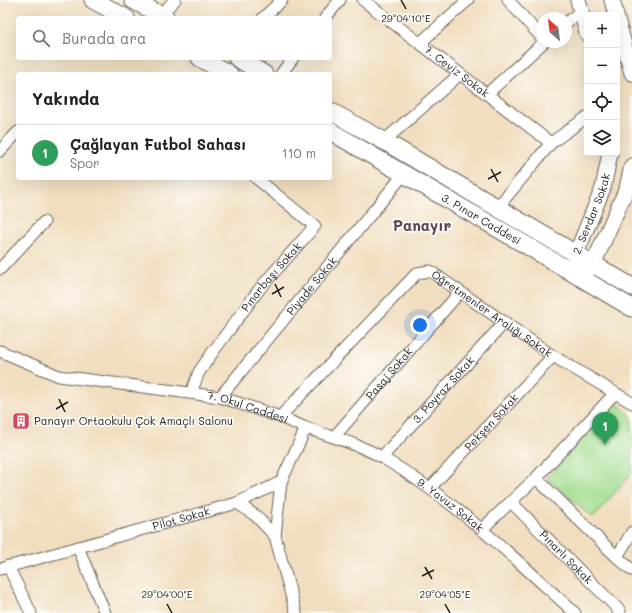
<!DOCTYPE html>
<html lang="tr">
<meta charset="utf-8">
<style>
body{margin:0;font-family:Mali,sans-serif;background:#f2f2f2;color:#222}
.controls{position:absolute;right:12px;top:12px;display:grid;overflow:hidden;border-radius:4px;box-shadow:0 4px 16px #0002}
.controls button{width:36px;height:36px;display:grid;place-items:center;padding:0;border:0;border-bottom:1px solid #e0e0e0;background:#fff;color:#222;font:20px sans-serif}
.compass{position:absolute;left:536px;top:12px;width:36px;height:36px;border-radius:50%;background:#fff;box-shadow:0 4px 16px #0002;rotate:332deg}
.you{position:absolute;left:420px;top:325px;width:14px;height:14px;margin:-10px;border:3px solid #fff;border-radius:50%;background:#1a73e8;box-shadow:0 0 0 6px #1a73e833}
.badge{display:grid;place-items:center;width:26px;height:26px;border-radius:50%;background:#d1495b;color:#fff;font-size:13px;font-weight:700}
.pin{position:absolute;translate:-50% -33px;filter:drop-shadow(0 1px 2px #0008)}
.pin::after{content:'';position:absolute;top:21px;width:14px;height:12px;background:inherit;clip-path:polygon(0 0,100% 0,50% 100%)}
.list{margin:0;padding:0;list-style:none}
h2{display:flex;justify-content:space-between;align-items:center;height:52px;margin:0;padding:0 16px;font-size:17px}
h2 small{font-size:13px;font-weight:400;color:#767676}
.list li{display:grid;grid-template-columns:26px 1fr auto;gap:12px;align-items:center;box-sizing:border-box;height:56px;padding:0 16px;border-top:1px solid #e0e0e0}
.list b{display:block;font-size:15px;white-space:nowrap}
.list p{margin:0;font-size:13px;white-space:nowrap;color:#767676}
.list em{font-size:13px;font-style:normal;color:#767676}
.icon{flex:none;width:22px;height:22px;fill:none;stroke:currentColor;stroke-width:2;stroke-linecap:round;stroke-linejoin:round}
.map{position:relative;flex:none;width:632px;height:613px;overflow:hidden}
.search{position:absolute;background:#fff;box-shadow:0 4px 16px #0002;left:16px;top:16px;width:316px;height:44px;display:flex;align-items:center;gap:10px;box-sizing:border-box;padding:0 14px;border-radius:4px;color:#767676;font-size:15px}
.panel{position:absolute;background:#fff;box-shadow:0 4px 16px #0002;left:16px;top:72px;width:316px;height:108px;border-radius:4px}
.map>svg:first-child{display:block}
</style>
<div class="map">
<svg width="632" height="613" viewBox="0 0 632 613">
<rect width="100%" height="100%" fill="#fdfcf7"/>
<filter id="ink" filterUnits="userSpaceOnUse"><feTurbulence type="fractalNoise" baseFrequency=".025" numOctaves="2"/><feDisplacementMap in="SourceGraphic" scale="8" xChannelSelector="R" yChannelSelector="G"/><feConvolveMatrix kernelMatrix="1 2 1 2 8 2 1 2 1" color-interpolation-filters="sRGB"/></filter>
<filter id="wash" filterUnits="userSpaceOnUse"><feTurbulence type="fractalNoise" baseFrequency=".012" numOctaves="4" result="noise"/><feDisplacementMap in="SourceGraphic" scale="16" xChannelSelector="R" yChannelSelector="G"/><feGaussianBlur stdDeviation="0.9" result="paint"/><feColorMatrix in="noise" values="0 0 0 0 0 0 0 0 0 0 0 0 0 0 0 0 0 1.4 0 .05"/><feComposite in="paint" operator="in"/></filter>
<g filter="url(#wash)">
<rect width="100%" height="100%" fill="#f1dec0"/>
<path fill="#a1dd90" stroke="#5e7c56" d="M 615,402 L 632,417 L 632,473 L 593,518 L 547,478 Z"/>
</g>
<g filter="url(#ink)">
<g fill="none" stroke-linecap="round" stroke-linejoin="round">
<defs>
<g id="minor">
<path id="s1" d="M 363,0 L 551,143"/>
<path d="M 508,0 L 542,38"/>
<path d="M 160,15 L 175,0"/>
<path d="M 263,18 L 282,0"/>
<path d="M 325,18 L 340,0"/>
<path d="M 566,23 L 581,11"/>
<path d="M 420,43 L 468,0"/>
<path d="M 281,74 L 293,58"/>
<path d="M 487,94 L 544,42"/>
<path d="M 384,141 L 460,74"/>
<path d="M 0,151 L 18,132"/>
<path d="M 497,208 L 551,143 L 587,117"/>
<path d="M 0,269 L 44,222"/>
<path id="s2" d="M 0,351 L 59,376 L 220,397 L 280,417 L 306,428 L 281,482 L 275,536 L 296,613"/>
<path id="s3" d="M 191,393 L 199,372 L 215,349 L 261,287 L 315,226 L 256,178"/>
<path id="s4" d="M 220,397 L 404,174"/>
<path id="s5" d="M 280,417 L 417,273 L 430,271 L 553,356 L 632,403"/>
<path id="s6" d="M 306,428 C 330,436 361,445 383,458 C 455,500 514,558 575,613"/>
<path id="s7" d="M 334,437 L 460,292"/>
<path id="s8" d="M 382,457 L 505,322"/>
<path d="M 536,478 L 617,557 L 632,570"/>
<path id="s9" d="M 430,488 L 553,356"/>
<path id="s10" d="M 511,502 L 620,611 L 618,613"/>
<path d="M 237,503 L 256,516 L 275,536"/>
<path d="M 482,529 L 536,478 L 615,393"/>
<path d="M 78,547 L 105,613"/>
<path d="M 617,557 L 632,532"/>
<path d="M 8,566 L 31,613"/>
<path id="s11" d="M 0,569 L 237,503 L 281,482"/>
</g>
<g id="secondary">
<path d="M 578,0 L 587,33"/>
<path d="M 612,0 L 616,15"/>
<path d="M 617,19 L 632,73"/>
<path id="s12" d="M 580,265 L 576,254 L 603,188 L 610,153"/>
<path d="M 565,266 C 575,271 582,271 592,267 L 627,188 L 632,166"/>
</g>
<g id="primary">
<path d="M 93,0 L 126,18"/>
<path d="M 133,0 L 166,18"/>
<path d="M 200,58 L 229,74"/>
<path d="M 237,58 L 264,74"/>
<path d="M 330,111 L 384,141 L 632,287"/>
<path id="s13" d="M 330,131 L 531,248 L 632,308"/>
</g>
</defs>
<use href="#minor" stroke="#676055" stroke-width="13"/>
<use href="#secondary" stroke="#676055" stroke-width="17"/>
<use href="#primary" stroke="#676055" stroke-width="19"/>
<use href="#minor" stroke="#fff" stroke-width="11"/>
<use href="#secondary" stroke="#fff" stroke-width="15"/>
<use href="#primary" stroke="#fff" stroke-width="17"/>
</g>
</g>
<path fill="none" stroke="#1c1c1c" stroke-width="1.5" d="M 401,0 L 406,9M 491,169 L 498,182M 488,179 L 501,172M 275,284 L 281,297M 272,294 L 284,287M 59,399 L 65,412M 56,409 L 68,402M 425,567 L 432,579M 422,576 L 434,570M 167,604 L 172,613M 445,604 L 450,613"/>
<defs>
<symbol id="building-square" viewBox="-11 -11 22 22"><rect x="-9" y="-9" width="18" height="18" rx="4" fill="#d1495b" stroke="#fdfcf7"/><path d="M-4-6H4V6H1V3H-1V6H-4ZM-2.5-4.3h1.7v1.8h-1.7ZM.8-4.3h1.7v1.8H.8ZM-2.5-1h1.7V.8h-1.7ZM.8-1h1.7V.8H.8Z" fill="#fff"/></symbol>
</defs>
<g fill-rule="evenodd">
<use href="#building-square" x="11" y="411" width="20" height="20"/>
</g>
<g text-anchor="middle" stroke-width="3.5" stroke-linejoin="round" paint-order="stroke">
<g font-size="11" fill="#1c1c1c" stroke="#fdfcf7">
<text dy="4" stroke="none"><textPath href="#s1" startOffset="118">7. Ceviz Sokak</textPath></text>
<text dy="4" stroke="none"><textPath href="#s12" startOffset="55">2. Serdar Sokak</textPath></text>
<text dy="4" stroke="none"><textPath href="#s13" startOffset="175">3. Pınar Caddesi</textPath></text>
<text dy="4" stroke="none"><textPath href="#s3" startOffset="142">Pınarbaşı Sokak</textPath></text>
<text dy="4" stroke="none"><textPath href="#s4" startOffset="144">Piyade Sokak</textPath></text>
<text dy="4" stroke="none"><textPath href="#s5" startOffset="287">Öğretmenler Aralığı Sokak</textPath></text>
<text dy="4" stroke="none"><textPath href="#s7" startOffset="84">Pasaj Sokak</textPath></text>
<text dy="4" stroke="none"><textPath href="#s8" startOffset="91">3. Poyraz Sokak</textPath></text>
<text dy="4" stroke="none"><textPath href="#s2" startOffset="256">7. Okul Caddesi</textPath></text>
<text dy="4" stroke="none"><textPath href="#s9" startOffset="90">Pekşen Sokak</textPath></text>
<text dy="4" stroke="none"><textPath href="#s6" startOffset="165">9. Yavuz Sokak</textPath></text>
<text dy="4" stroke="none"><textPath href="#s11" startOffset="188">Pilot Sokak</textPath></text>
<text dy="4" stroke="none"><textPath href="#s10" startOffset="78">Pınarlı Sokak</textPath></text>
</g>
<g font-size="11" fill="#1c1c1c" stroke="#fdfcf7" text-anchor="start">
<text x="34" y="425">Panayır Ortaokulu Çok Amaçlı Salonu</text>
</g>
<g font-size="15" font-weight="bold" fill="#564752" stroke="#fdfcf7">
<text x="422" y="231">Panayır</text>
</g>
</g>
<g font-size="10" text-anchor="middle" fill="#1c1c1c" stroke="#fdfcf7" stroke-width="3.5" stroke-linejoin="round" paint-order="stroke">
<text x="406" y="22">29°04'10"E</text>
<text x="167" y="598">29°04'00"E</text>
<text x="445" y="598">29°04'05"E</text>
</g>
</svg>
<div class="controls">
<button>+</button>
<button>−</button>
<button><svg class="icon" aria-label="locate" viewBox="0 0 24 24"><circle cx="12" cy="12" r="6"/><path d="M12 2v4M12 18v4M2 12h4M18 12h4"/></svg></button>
<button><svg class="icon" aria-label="layers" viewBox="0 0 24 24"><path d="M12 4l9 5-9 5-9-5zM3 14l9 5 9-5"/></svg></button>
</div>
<svg class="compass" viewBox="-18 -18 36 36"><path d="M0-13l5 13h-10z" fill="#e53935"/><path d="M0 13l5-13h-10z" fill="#767676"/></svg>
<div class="you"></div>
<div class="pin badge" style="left:605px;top:445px;background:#2e9e5b">1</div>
<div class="search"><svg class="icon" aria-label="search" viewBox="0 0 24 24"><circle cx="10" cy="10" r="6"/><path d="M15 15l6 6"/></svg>Burada ara</div>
<section class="panel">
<h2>Yakında<small></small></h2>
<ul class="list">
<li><span class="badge" style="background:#2e9e5b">1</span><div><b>Çağlayan Futbol Sahası</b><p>Spor</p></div><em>110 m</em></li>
</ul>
</section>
</div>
